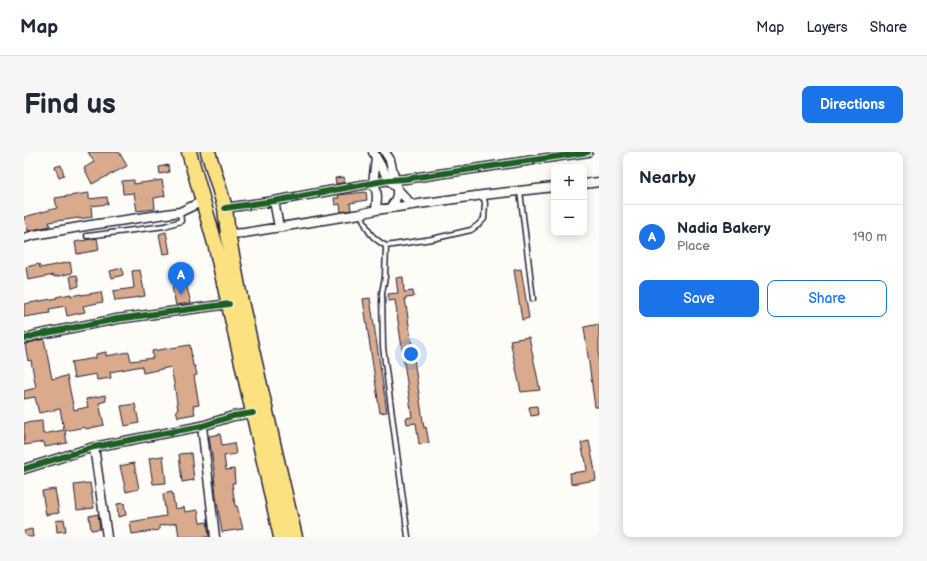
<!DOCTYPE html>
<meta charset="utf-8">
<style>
body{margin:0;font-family:"Balsamiq Sans",sans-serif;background:#f6f6f7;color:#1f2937}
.controls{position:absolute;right:12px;top:12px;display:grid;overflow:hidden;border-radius:8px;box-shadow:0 2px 10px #0003}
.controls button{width:36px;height:36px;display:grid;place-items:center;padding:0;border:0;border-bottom:1px solid #e0e1e3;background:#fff;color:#1f2937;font:20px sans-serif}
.you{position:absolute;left:387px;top:202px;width:14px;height:14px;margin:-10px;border:3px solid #fff;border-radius:50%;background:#1a73e8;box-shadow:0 0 0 6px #1a73e833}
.badge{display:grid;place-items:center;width:26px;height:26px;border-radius:50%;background:#1a73e8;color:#fff;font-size:13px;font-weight:700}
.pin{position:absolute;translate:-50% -33px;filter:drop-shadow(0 1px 2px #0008)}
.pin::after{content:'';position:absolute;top:21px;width:14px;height:12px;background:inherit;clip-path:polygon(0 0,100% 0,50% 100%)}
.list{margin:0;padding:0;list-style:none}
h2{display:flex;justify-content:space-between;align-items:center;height:52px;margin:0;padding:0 16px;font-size:17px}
h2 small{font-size:13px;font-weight:400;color:#747a83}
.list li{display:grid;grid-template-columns:26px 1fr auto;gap:12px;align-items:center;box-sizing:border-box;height:64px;padding:0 16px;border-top:1px solid #e0e1e3}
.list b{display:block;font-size:15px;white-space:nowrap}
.list p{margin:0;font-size:13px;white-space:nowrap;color:#747a83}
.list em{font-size:13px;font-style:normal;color:#747a83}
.actions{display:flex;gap:8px;padding:12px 16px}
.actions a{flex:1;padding:9px 0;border:1px solid #1a73e8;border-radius:8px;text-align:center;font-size:14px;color:#1a73e8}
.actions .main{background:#1a73e8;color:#fff}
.map{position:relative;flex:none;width:575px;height:385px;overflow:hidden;border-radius:8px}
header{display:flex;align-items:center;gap:24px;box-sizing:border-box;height:56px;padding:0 20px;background:#fff;border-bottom:1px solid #e0e1e3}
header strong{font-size:19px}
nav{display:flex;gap:22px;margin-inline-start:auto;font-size:14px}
.intro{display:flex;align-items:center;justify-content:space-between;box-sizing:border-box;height:96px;padding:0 24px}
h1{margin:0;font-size:28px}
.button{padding:10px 18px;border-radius:8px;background:#1a73e8;color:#fff;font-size:14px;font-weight:700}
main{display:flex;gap:24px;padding:0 24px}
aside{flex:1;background:#fff;border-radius:8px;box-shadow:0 2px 10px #0003}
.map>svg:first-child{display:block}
</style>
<header>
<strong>Map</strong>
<nav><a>Map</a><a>Layers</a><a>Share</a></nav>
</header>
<div class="intro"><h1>Find us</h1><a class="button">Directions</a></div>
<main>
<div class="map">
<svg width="575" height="385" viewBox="0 0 575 385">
<rect width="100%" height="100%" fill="#fdfcf7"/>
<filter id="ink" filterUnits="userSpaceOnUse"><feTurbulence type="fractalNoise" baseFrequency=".025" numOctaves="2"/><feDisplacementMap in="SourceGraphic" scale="8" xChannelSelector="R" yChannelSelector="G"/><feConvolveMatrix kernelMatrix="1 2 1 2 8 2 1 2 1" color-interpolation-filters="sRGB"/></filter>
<g filter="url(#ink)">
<path fill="#daaa8c" stroke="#22223b" d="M 64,0 L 95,0 L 103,14 L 68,32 L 60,16 L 70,10 Z
M 37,13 L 40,23 L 35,25 L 31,15 Z
M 144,13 L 145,20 L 136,22 L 135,15 Z
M 320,25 L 321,30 L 312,32 L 311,26 Z
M 110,28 L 110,32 L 138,28 L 141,44 L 130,46 L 131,57 L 113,59 L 110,41 L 99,42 L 98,29 Z
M 342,40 L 343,48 L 326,51 L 327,58 L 317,60 L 316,52 L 311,53 L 310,46 L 315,46 L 314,43 Z
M 65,41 L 65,47 L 83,45 L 84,52 L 67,54 L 68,65 L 55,67 L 55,66 L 25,70 L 26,74 L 4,79 L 0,65 L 33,56 L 31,46 Z
M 142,80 L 146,101 L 139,102 L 135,82 Z
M 73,86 L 75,98 L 53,102 L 51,90 Z
M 46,110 L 48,121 L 30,125 L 30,123 L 4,128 L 2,115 L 15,112 L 16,116 Z
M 98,116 L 99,123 L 88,126 L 86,119 Z
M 497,117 L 505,166 L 498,168 L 490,118 Z
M 116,118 L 121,144 L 108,146 L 108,147 L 91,149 L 89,139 L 110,136 L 108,119 Z
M 53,123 L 55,134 L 48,136 L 46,124 Z
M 379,125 L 380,140 L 389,139 L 390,145 L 381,146 L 400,276 L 402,275 L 405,291 L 395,292 L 392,271 L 383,272 L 382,266 L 388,265 L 371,148 L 365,149 L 364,142 L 374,141 L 372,126 Z
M 162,132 L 167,151 L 152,153 L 148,135 Z
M 77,140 L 79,150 L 59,154 L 61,160 L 43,164 L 41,154 L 25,157 L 26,161 L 0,165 L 0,152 L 33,146 L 32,145 L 47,142 L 47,144 L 57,142 L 57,143 Z
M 346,146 L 363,260 L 356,261 L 339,147 Z
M 575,172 L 575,255 L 571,255 L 560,175 Z
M 505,185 L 516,238 L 497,240 L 486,188 Z
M 20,187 L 28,227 L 43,224 L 50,258 L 64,255 L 62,247 L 81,243 L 82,249 L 75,251 L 80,273 L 62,277 L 61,275 L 41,279 L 43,291 L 21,295 L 20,290 L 0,293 L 0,271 L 18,269 L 19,282 L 40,278 L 36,257 L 15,261 L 11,245 L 0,247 L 0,239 L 12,236 L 7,208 L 4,209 L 1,192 Z
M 166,193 L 169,214 L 171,214 L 173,223 L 170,224 L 175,253 L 169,254 L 171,262 L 154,265 L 152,258 L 154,258 L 151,237 L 147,215 L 119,221 L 118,214 L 86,220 L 87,226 L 73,228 L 72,222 L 50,226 L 47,210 L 72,206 L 72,202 L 82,200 L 82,204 L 105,200 L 107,209 L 129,206 L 128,199 Z
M 111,252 L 115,271 L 101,274 L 97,254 Z
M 513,254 L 514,263 L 507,264 L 505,255 Z
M 196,282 L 198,293 L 210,291 L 212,302 L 200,304 L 202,318 L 210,317 L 211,331 L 208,331 L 211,354 L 213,354 L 219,377 L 198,380 L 192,344 L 192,343 L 190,324 L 191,324 L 185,284 Z
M 565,289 L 570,314 L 572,328 L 547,332 L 546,321 L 563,319 L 561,305 L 560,305 L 557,291 Z
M 167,301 L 170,328 L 158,330 L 155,302 Z
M 139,304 L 142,331 L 129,332 L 125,306 Z
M 110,311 L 115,337 L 102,340 L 96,314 Z
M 66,331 L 70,356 L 53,358 L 50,333 Z
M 31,337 L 35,361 L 22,363 L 18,339 Z
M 148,340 L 151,357 L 160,355 L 161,360 L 174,358 L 176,371 L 183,370 L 185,385 L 155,385 L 153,371 L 135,374 L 135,378 L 108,382 L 106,370 L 142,364 L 139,342 Z
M 100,351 L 102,363 L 94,365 L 93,352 Z
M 74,362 L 76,377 L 67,378 L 65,364 Z
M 40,367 L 42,379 L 33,380 L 32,369 Z
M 8,377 L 9,385 L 0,385 L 0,379 Z"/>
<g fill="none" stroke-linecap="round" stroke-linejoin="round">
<defs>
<path id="lane" d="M 496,39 L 509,147
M 337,62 C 344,79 345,84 362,94 L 408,87 L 447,78 L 454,73 L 460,67 L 461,51 L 459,43
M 63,84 L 141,74 L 157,69 L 156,60
M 362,94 L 361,125 L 358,141 L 359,195 L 384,385"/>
<path id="street" d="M 349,0 L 365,28 L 388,53
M 361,0 L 366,8 L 373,37 L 373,43 L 371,49 L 366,56
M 352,6 L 349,32 L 352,37 L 353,45 L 352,58
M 560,32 L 575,30
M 250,49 L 255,75
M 201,56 L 250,49 L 365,28 L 381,27 L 564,0
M 204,82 L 220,81 L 336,62 L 352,58 L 459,43 L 530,35
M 0,86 L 10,83 L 67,73 L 156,60 L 179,49
M 0,187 L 12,183 L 93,167 L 205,152
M 178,274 L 191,385
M 70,295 L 83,385
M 0,317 L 70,295 L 178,274 L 209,264 L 229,261"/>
<path id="highway" d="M 165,0 L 192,95 L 257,385
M 184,0 L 193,29 L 201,56 L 204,82 L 216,145 L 252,304 L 271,385"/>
</defs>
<use href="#lane" stroke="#22223b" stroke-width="7"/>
<use href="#street" stroke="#22223b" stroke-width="11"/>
<use href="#highway" stroke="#22223b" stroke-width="17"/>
<use href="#lane" stroke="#fdfcf7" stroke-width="4"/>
<use href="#street" stroke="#fdfcf7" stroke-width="8"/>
<use href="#highway" stroke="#fbe180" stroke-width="14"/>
<defs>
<path id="cycleway" d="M 201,56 L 250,49 L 365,28 L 381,27 L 564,0
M 0,187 L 12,183 L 93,167 L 205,152
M 0,317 L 70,295 L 178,274 L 209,264 L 229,261"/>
</defs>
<use href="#cycleway" stroke="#fdfcf7" stroke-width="8"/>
<use href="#cycleway" stroke="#1b5e20" stroke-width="6"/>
</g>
</g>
</svg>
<div class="controls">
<button>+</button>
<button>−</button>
</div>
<div class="you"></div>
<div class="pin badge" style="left:157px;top:143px">A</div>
</div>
<aside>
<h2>Nearby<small></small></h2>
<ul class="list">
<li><span class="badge">A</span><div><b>Nadia Bakery</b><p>Place</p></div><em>190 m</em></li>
</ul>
<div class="actions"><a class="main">Save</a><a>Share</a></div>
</aside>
</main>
